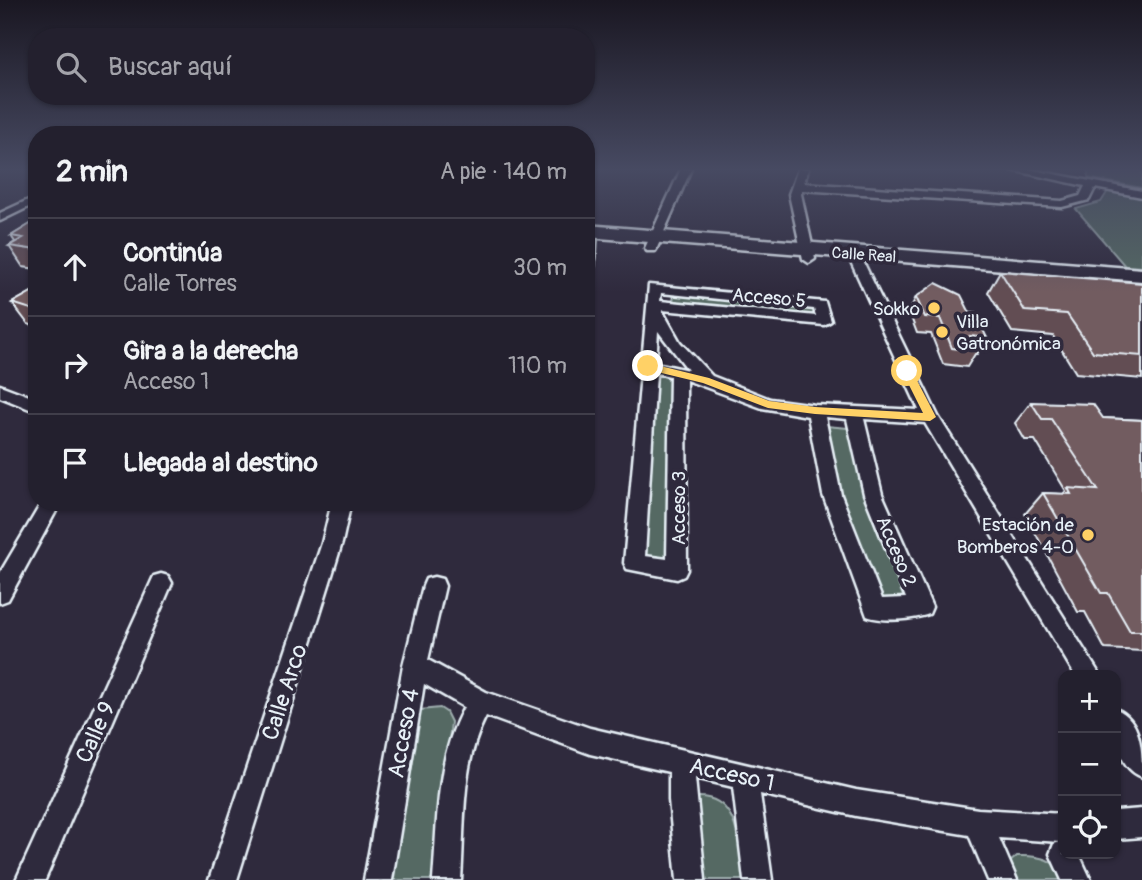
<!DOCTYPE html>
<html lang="es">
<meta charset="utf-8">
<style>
body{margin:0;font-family:Pangolin,sans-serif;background:#2f2d3a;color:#f1f3f6}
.controls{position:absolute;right:21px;bottom:21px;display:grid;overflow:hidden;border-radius:14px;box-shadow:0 2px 5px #0004}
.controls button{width:63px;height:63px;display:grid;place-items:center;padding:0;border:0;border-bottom:2px solid #403e4a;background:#23202e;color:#f1f3f6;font:35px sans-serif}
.stop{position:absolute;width:21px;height:21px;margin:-16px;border:5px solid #ffd166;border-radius:50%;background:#fff}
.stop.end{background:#ffd166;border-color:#fff;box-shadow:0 2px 7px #0008}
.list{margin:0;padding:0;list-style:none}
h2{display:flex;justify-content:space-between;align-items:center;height:91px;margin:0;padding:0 28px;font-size:30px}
h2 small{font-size:23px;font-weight:400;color:#a3a3aa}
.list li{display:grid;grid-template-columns:46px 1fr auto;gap:21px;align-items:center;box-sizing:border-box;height:98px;padding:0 28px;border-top:2px solid #403e4a}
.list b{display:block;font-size:26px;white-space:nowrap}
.list p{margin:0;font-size:23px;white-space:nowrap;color:#a3a3aa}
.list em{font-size:23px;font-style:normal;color:#a3a3aa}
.icon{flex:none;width:38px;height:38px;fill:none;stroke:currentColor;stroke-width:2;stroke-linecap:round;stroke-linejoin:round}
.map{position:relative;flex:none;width:1142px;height:880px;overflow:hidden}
.search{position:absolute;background:#23202e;box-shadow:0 2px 5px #0004;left:28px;top:28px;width:567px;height:77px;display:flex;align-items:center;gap:18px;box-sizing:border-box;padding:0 24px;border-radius:28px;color:#a3a3aa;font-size:26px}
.panel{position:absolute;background:#23202e;box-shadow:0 2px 5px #0004;left:28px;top:126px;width:567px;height:385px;border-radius:28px}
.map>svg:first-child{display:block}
</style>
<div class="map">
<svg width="1142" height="880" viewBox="0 0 1142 880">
<rect width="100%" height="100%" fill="#2f2a3d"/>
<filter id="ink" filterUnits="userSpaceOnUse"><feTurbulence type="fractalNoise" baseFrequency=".0143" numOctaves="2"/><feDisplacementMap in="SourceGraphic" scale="14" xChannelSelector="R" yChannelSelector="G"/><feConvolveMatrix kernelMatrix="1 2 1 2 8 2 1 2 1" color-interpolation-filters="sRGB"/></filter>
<g filter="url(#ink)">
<path fill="#556963" stroke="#9eadae" stroke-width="2" d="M 1088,169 L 1142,169 L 1142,188 L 1088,178 Z
M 1108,191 L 1142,198 L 1142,267 L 1125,266 L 1076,209 L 1101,202 Z
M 674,293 L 813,307 L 817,318 L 673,303 Z
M 654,373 L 672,379 L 670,560 L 645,556 Z
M 826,426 L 848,428 L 867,504 L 904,599 L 879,600 L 842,499 Z
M 440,708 L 446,712 L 451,722 L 434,880 L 388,880 L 411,721 L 420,710 Z
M 695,797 C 741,794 738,847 744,880 L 698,880 Z
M 1017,856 C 1040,855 1056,859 1067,880 L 1011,880 L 1009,863 Z"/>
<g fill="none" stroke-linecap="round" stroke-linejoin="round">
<defs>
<path id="street" d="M 681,169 L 691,169 L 657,248 L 655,251 L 647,251 L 645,248 Z
M 798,169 L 808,169 L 804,183 L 1062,201 L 1080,196 L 1085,186 L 1007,169 L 1028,169 L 1142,191 L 1142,197 L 1095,188 L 1089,200 L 1062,207 L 802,190 L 801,194 L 815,259 L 809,263 L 803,259 L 789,194 Z
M 37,196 L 37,203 L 0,221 L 0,213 Z
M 853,249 L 859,253 L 938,416 L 1100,675 L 1075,675 L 925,423 L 864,419 L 882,494 L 932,607 L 929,614 C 913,620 883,622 867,616 L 823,495 L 808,416 L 762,408 L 686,380 L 687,570 L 684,576 L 677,579 L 627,569 L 624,563 L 649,285 L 825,302 L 831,321 L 824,325 L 662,310 L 680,342 L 712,376 L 770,399 L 815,405 L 919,410 L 847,253 ZM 661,293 L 814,309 L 816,316 L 660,301 ZM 658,331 L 688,370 L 656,363 ZM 656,373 L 670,376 L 667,559 L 645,556 ZM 825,417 L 847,419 L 864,494 L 906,598 L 882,599 L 841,495 Z
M 0,385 L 37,399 L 37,412 L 0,397 Z
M 42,502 L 61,502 L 8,600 L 0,603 L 0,573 Z
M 332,502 L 351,502 L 342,543 L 237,880 L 209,880 L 322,543 Z
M 161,574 L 168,576 L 172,583 L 45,880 L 16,880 L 154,576 Z
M 434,577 L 442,579 L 445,586 L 428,660 L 486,692 L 590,728 L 856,790 L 978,809 L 1063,814 L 1063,854 L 1079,854 L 1091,880 L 1062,880 L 1050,854 L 1054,844 L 1060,842 L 999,838 L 1017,880 L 988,880 L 969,835 L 856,816 L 760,794 L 772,880 L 744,880 L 733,787 L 695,778 L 705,880 L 677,880 L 669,800 L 669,772 L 590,754 L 486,716 C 460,766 465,825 461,880 L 433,880 C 438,821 435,760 464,707 L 424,684 L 392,880 L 364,880 L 403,666 L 423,586 L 426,579 Z
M 1116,709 C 1142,719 1142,753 1142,777 C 1115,766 1116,733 1116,709 Z
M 1142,809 L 1142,837 L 1116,839 L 1116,811 Z"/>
<path id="primary" d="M 586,225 L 1142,269 L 1142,281 L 586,237 Z"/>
</defs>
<use href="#street" stroke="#e8f1f8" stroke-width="5"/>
<use href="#primary" stroke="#e8f1f8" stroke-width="5"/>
<use href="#street" fill="#2f2a3d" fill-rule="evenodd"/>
<use href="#primary" fill="#2f2a3d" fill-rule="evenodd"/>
</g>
<path fill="#624e53" stroke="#e8f1f8" stroke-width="2" d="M 37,220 L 37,269 L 23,267 L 9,246 L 15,242 L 11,236 Z
M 586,239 L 597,255 L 594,275 L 586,275 Z
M 1000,271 L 1142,283 L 1142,379 L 1076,373 L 1053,336 L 1012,332 L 988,292 Z
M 37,289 L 37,327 L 28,324 L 12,303 Z
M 916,297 L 970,313 L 987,338 L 977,354 L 975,354 L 967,367 L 943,364 L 931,334 L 917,333 L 909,312 Z
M 1031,402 L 1103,418 L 1142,420 L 1142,651 L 1105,649 L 1085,612 L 1078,612 L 1025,514 L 1043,493 L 1063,494 L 1066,491 L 1035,440 L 1025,440 L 1015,423 Z"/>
<path fill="#504044" stroke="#e8f1f8" stroke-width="2" d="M 598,239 L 597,255 L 594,275 L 594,260 Z"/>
<path fill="#725b61" stroke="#e8f1f8" stroke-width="2" d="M 37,220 L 37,250 L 9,246 L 23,238 L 11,236 Z
M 586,239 L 598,239 L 594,260 L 586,259 Z
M 1000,271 L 1142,283 L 1142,356 L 1093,352 L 1067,314 L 1025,311 Z
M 936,283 L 961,295 L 970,313 L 975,313 L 987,338 L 970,336 L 977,351 L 952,348 L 940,318 L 925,317 L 916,297 Z
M 37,289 L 37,311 L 12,303 Z
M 1031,402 L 1093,404 L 1103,418 L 1142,420 L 1142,631 L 1130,631 L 1108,593 L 1101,593 L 1043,493 L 1071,494 L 1068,488 L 1098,490 L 1051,419 L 1042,419 Z"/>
</g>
<linearGradient id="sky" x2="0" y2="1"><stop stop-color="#1a1722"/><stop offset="0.58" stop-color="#474a62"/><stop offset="1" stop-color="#474a62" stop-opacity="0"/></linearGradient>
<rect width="1142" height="292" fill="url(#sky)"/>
<path fill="#ffd166" d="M 648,363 L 709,378 L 769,401 L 815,407 L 923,413 L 902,371 L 907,368 L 912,371 L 936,417 L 930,421 L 815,414 L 768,408 L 703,383 L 645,369 L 643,366 Z"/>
<g fill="#ffd166" stroke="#2f2a3d" stroke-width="2.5">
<circle cx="934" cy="308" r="7"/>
<circle cx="942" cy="332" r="7"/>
<circle cx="1088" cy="535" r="7"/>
</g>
<g text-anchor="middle" stroke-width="7" stroke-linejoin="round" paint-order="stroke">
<g font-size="16" fill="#e8f1f8" stroke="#2f2a3d">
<text transform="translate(864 254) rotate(4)" y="6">Calle Real</text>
</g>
<g font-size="19" fill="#e8f1f8" stroke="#2f2a3d">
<text transform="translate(769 297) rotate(5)" y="7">Acceso 5</text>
<text transform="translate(678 508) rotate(-90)" y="7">Acceso 3</text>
<text transform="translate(897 551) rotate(67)" y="7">Acceso 2</text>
</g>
<g font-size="19" fill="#e8f1f8" stroke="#2f2a3d" text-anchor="end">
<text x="920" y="315">Sokko</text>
<text x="956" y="328" text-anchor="start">Villa<tspan x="956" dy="22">Gatronómica</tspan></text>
<text x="1074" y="531">Estación de<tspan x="1074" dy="22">Bomberos 4-0</tspan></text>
</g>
<g font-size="23" fill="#e8f1f8" stroke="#2f2a3d">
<text transform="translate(284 692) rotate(-72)" y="8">Calle Arco</text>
<text transform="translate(95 732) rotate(-66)" y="8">Calle 9</text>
<text transform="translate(403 733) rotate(-80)" y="8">Acceso 4</text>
<text transform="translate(732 774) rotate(12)" y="8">Acceso 1</text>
</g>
</g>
</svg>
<div class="controls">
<button>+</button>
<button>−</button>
<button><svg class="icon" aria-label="locate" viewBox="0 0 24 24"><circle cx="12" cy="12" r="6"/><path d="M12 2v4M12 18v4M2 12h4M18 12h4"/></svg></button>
</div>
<div class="stop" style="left:907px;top:371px"></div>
<div class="stop end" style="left:648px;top:366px"></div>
<div class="search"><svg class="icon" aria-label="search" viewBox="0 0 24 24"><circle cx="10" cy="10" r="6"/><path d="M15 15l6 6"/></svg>Buscar aquí</div>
<section class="panel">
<h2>2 min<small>A pie · 140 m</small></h2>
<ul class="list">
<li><svg class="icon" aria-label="ahead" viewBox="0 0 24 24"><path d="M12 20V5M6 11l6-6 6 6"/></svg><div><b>Continúa</b><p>Calle Torres</p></div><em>30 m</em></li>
<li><svg class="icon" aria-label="right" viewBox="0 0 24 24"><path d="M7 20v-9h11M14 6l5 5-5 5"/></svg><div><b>Gira a la derecha</b><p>Acceso 1</p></div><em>110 m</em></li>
<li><svg class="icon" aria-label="arrive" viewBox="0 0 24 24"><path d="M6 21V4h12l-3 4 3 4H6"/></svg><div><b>Llegada al destino</b></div></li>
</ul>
</section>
</div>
